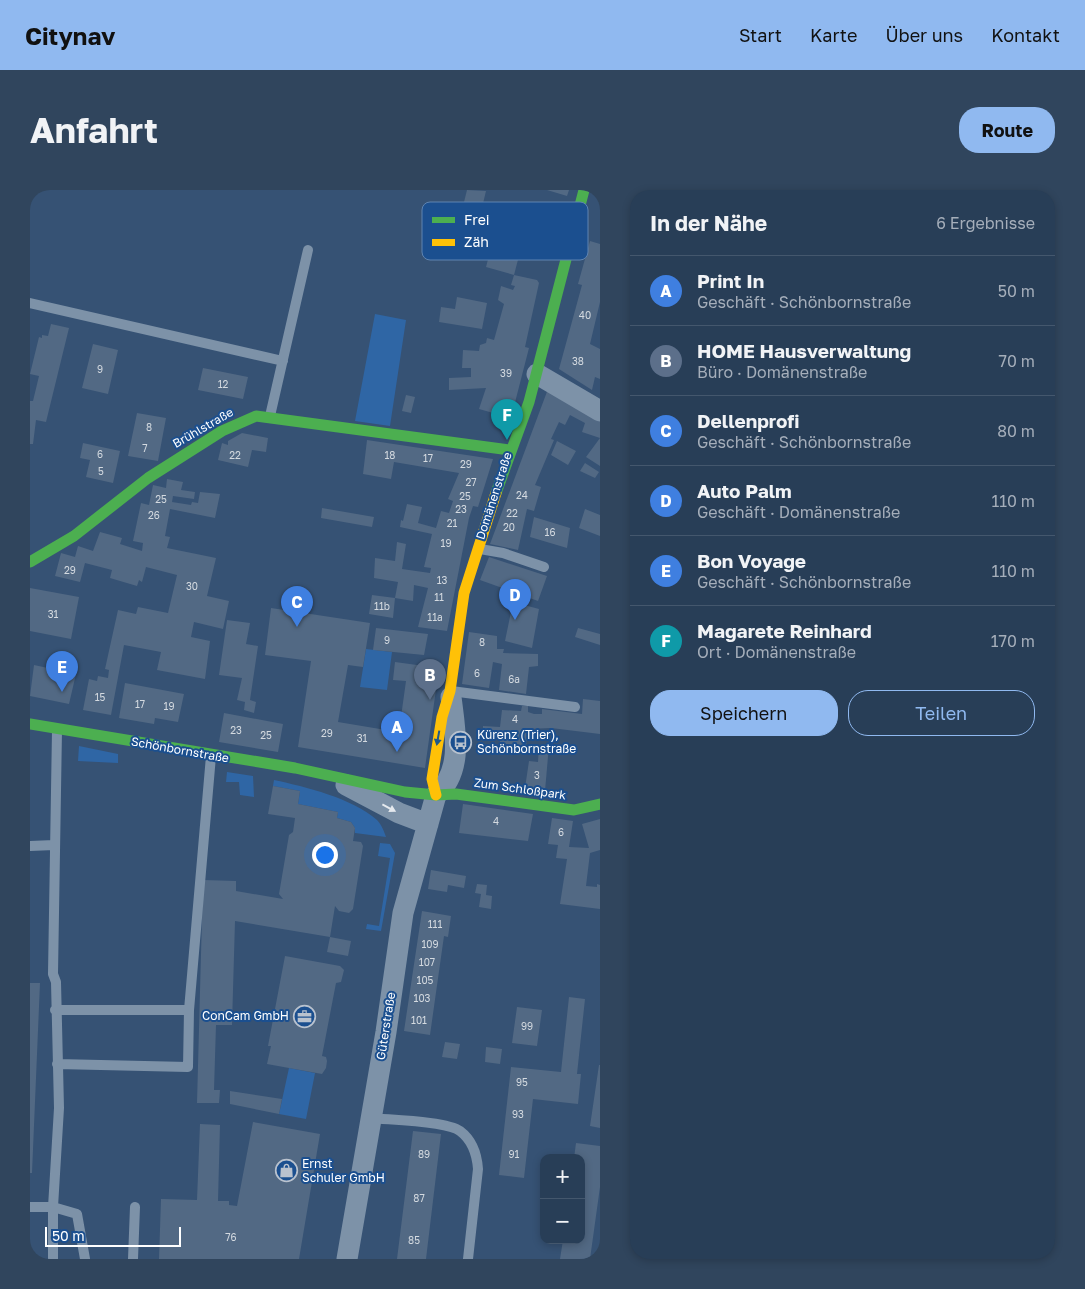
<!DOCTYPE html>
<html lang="de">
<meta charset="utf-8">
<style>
body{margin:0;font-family:"Golos Text",sans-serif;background:#30455d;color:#f1f3f6}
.controls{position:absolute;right:15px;bottom:15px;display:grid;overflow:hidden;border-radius:10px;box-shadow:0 2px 8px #0003}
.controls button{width:45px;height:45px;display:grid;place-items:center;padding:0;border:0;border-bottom:1px solid #44576d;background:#283e57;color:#f1f3f6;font:25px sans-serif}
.scale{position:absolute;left:15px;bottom:12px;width:136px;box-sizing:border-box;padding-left:5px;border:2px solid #fff;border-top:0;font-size:14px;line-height:18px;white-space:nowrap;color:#fff;-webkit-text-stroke:4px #1b4f8f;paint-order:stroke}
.you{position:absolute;left:294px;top:664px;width:18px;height:18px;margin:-12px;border:4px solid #fff;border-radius:50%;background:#1a73e8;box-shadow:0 0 0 8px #1a73e833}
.badge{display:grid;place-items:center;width:32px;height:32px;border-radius:50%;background:#90b9f0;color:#fff;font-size:16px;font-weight:700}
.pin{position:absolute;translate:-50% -41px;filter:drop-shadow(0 1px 2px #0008)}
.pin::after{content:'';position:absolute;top:26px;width:18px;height:15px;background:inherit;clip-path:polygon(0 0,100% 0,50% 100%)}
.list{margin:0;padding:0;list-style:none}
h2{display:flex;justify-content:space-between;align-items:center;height:65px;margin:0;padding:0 20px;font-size:21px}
h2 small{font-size:16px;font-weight:400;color:#a5aeba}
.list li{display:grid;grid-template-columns:32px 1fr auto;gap:15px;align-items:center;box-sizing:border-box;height:70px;padding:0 20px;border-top:1px solid #44576d}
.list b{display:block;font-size:19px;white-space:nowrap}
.list p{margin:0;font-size:16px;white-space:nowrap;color:#a5aeba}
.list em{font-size:16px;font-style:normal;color:#a5aeba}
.actions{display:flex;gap:10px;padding:15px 20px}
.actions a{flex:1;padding:11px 0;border:1px solid #90b9f0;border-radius:20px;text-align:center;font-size:18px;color:#90b9f0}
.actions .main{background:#90b9f0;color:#111}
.map{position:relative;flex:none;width:570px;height:1069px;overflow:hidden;border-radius:20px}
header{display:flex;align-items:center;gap:30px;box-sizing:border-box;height:70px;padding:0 25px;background:#90b9f0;color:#111}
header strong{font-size:24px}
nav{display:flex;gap:28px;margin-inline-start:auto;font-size:18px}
.intro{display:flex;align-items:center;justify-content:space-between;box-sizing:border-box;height:120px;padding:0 30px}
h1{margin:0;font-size:35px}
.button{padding:12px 22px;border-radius:20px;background:#90b9f0;color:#111;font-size:18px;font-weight:700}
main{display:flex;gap:30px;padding:0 30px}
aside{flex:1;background:#283e57;border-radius:20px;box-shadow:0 2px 8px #0003}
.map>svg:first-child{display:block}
</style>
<header>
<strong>Citynav</strong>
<nav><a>Start</a><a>Karte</a><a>Über uns</a><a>Kontakt</a></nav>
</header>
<div class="intro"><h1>Anfahrt</h1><a class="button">Route</a></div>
<main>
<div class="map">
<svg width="570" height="1069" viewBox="0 0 570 1069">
<rect width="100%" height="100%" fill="#365274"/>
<path fill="#2f66a5" d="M 345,124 L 376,130 L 360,236 L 325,231 Z
M 336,459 L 362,462 L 357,500 L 330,497 Z
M 49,556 L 88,564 L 88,573 L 48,571 Z
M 197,582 L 223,586 L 224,607 L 210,605 L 209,592 L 196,592 Z
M 244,590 C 276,597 322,608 347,630 C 351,634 354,641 356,647 L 325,643 L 325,638 L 321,632 L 307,628 L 308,622 L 268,614 L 270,601 L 243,596 Z
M 350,653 L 360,654 L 365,663 L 351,741 L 336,739 L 337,734 L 349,736 L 360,668 L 348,666 Z
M 259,878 L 285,883 L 276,929 L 249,924 Z"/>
<path fill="#526984" d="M 437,0 L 456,1 L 450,26 L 432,20 Z
M 517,0 L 539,0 L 537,6 Z
M 488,13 L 500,14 L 493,38 L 496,39 L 484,85 L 456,77 L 461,58 L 454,56 L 462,30 L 482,35 Z
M 560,51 L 570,54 L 570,112 L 560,154 L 570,159 L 570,189 L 565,187 L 562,200 L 529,179 L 552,95 L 548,94 Z
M 484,85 L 507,90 L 509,93 L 495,157 L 499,158 L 481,228 L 449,219 L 456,198 L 419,200 L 419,188 L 441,187 L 441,178 L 432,178 L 433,160 L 449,161 L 450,155 L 456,153 L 457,148 L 464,150 L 474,114 L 468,110 L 471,96 L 483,100 L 485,96 L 481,95 Z
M 427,107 L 457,113 L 452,139 L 409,132 L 411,117 L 425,119 Z
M 21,134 L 39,138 L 16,232 L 6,230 L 3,254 L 0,254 L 0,211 L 3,211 L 9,186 L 0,184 L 9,147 L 12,148 L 12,145 L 18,146 Z
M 63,154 L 88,160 L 78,204 L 52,198 Z
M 173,178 L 218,187 L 213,209 L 168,200 Z
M 518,199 L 570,231 L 570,276 L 556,267 L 570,248 L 552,242 L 555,233 L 540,225 L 535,235 L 529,232 L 521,249 L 524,250 L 505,295 L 511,297 L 504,321 L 497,319 L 488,360 L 460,354 Z
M 376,205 L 385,207 L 381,223 L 372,221 Z
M 107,223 L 136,228 L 128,271 L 98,266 Z
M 212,243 L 238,248 L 236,262 L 222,260 L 218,277 L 188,270 L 192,253 L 198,255 L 198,251 Z
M 337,250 L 463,269 L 448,317 L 443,316 L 439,328 L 417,441 L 388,437 L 398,398 L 384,395 L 383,411 L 365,408 L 368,392 L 344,388 L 345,368 L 365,371 L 367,352 L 376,354 L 372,379 L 400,383 L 401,378 L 394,377 L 402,344 L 370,337 L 371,330 L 373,331 L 377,314 L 392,317 L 388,333 L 406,338 L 411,321 L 419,323 L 423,311 L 418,309 L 429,283 L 364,272 L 361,289 L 333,284 Z
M 527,251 L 546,261 L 538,275 L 521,265 Z
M 53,253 L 90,261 L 83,293 L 56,287 L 60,270 L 50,268 Z
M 555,273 L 569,282 L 565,288 L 550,281 Z
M 137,289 L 153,292 L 151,300 L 165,302 L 164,309 L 143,306 L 142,312 L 161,315 L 162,312 L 168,313 L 170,302 L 190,304 L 185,328 L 140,319 L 135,346 L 140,347 L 137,358 L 186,368 L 177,406 L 199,411 L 193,439 L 164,432 L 161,447 L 180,451 L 175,489 L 127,480 L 131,462 L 94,455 L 81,525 L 53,520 L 59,489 L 67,491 L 68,486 L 78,488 L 79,480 L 75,479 L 88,420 L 106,424 L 108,417 L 138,423 L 147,385 L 116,377 L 112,392 L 109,390 L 107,396 L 80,388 L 82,380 L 55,373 L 50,392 L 25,386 L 31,363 L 45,367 L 48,356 L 63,361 L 70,342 L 92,348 L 90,354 L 112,361 L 113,353 L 103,351 L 111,313 L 119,315 L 123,295 L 136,298 Z
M 292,318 L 344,327 L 342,337 L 291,328 Z
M 555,319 L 570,325 L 570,346 L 549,338 Z
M 504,327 L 540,338 L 537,358 L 500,347 Z
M 459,367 L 517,386 L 508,411 L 450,390 Z
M 0,398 L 49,407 L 41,449 L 0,441 Z
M 342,405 L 365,408 L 363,428 L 339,424 Z
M 483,412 L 509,419 L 502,458 L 475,451 Z
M 241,418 L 340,433 L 333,477 L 318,475 L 308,532 L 356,540 L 358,530 L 370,534 L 376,491 L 363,490 L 365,472 L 409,478 L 395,578 L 268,557 L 281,471 L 235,465 Z
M 197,430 L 220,433 L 216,454 L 228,456 L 220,510 L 226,512 L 224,523 L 214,520 L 215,512 L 207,510 L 212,488 L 189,485 Z
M 346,438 L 398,444 L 394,465 L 343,460 Z
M 548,438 L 570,444 L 570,455 L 545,447 Z
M 439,442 L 467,446 L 467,459 L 474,459 L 473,463 L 508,464 L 508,476 L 499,477 L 496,504 L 469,500 L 472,474 L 463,472 L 459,498 L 432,494 Z
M 4,475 L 46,484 L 39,514 L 0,506 Z
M 95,493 L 154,504 L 148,532 L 125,528 L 124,534 L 89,528 Z
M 553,509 L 570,511 L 570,544 L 521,538 L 498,539 L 496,557 L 470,554 L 470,547 L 453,546 L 453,536 L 470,537 L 472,520 L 491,521 L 492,516 L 498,516 L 498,522 L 504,524 L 512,524 L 512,519 L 552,524 Z
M 194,523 L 253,534 L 248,562 L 189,552 Z
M 509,555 L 519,555 L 515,601 L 495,598 L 499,571 L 508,572 Z
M 243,596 L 270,601 L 268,614 L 308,622 L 307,628 L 321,632 L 325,638 L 323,651 L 331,652 L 333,656 L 323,719 L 319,723 L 309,721 L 305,716 L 300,747 L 205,731 L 202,835 L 186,835 L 184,900 L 190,900 L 189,913 L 167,913 L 173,690 L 206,691 L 206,701 L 253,709 L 249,704 L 259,645 L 263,642 L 265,628 L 238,624 Z
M 433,614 L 503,624 L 498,651 L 429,643 Z
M 522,628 L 543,631 L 539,657 L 559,658 L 552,634 L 570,629 L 570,660 L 560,663 L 556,696 L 567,697 L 567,694 L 570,695 L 570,719 L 530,714 L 537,669 L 526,668 L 528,655 L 518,654 Z
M 401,680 L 436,686 L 434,698 L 418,695 L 417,702 L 398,699 Z
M 447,694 L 457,695 L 456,705 L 462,706 L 461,719 L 449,717 L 451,704 L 445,703 Z
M 392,721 L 421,726 L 418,747 L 414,746 L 400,845 L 374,841 Z
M 300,747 L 321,751 L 318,766 L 297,762 Z
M 255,766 L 310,776 L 314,780 L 311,792 L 306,793 L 292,866 L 296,867 L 297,871 L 296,878 L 292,884 L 237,874 L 241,856 L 238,856 Z
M 0,793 L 10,793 L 2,983 L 0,983 Z
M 539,807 L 555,809 L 547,884 L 551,884 L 548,914 L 503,909 L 494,988 L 469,985 L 481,877 L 531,882 Z
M 487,817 L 512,820 L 507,856 L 482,853 Z
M 415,852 L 430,854 L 427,869 L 412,867 Z
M 456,857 L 472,859 L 470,874 L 455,872 Z
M 569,875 L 570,875 L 570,938 L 560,936 Z
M 200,901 L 252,909 L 249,924 L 200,914 Z
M 223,932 L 290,944 L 269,1069 L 129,1069 L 131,1009 L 167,1010 L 170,934 L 190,935 L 188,1011 L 199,1011 L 199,1015 L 207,1016 Z
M 383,941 L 411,944 L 396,1069 L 367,1069 Z
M 546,953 L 570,956 L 570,997 L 560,1069 L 530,1069 L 533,1050 L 551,1050 L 551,968 L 544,968 Z"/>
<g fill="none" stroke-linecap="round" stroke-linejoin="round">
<path stroke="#7d92a8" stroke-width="10" d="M 0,113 L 253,171
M 240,226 L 278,60
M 450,359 L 473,363 L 514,377
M 421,501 L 545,517
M 0,656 L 24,655
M 25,820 L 159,820 L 181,566
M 27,874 L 158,877 L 159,820
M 341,928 C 360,930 417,931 430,941 C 442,950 447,965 448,979 L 438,1069
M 0,1017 L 23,1017 L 47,1024 L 55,1069
M 23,1069 L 23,1017 L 29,918 L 26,792 L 23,784 L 27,540
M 103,1069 L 105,1017"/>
<path stroke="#7d92a8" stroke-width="21" d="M 507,184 L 570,221
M 316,595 L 369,623 L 398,634
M 317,1069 L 356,842 L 373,723 L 406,605 C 434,581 425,540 421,507"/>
<path stroke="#4caf50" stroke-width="11" d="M 466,303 L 499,212 L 554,0
M 0,372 L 44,346 L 118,288 L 192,241 L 226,226 L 480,260
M 0,534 L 265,578 L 375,602 L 406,605 L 426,604 L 544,620 L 570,614"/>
<path stroke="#ffc107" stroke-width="11" d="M 406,605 L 402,589 L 412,527 L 420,501 L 434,403 L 466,303"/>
</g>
<defs><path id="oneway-solid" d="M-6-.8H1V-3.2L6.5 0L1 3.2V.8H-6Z" transform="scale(1.25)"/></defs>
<use fill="#205989" href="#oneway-solid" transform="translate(408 548) rotate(100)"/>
<use fill="#e5e9ee" href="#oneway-solid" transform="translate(359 618) rotate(28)"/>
<defs>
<symbol id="bus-ring" viewBox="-11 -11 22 22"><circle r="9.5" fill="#1b4f8f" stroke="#b9c2ce" stroke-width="1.5"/><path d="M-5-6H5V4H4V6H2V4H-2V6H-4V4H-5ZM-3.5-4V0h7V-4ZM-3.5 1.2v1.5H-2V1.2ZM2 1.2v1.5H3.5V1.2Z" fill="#b9c2ce"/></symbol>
<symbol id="office-ring" viewBox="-11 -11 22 22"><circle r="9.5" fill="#1b4f8f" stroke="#b9c2ce" stroke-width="1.5"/><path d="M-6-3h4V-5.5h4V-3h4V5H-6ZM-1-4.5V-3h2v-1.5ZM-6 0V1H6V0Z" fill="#b9c2ce"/></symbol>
<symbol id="shop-ring" viewBox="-11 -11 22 22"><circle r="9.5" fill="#1b4f8f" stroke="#b9c2ce" stroke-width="1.5"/><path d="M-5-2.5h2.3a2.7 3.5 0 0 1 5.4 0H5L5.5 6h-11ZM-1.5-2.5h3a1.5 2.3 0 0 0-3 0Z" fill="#b9c2ce"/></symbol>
</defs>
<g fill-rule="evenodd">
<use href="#bus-ring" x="418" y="540" width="25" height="25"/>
<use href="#office-ring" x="262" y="814" width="25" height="25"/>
<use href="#shop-ring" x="244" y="968" width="25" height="25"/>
</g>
<g text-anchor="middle" stroke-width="4" stroke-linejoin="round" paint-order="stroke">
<g font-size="10" fill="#d4dae0">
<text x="555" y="129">40</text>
<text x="548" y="175">38</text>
<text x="70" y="183">9</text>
<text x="476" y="187">39</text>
<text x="193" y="198">12</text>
<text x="119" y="241">8</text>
<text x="115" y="262">7</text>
<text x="70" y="268">6</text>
<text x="205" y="269">22</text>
<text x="360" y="269">18</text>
<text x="398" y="272">17</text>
<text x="436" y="278">29</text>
<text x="71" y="285">5</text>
<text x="441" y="296">27</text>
<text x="492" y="309">24</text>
<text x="435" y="310">25</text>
<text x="131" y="313">25</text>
<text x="431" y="323">23</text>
<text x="482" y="327">22</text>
<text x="124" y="329">26</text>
<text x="422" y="337">21</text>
<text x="479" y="341">20</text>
<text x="520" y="346">16</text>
<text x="416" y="357">19</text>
<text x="40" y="384">29</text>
<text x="412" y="394">13</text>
<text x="162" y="400">30</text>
<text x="409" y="411">11</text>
<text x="352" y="420">11b</text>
<text x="23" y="428">31</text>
<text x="405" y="431">11a</text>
<text x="357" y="454">9</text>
<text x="452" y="456">8</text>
<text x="447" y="487">6</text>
<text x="484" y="493">6a</text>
<text x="70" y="511">15</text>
<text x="110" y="518">17</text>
<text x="139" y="520">19</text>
<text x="485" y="533">4</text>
<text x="206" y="544">23</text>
<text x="297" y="547">29</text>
<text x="236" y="549">25</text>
<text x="332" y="552">31</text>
<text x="507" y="589">3</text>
<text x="466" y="635">4</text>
<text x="531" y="646">6</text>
<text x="405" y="738">111</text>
<text x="400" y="758">109</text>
<text x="397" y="776">107</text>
<text x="395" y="794">105</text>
<text x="392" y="812">103</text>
<text x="389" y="834">101</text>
<text x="497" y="840">99</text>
<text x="492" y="896">95</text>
<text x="488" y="928">93</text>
<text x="394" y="968">89</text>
<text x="484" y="968">91</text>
<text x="389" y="1012">87</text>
<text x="201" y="1051">76</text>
<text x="384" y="1054">85</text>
</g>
<g font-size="12" fill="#fff" stroke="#1b4f8f">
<text transform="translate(173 238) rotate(-30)" y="4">Brühlstraße</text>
<text transform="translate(464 306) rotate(-72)" y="4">Domänenstraße</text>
<text transform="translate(150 560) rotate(10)" y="4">Schönbornstraße</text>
<text transform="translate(490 599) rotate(8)" y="4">Zum Schloßpark</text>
<text transform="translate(356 836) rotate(-81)" y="4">Güterstraße</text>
</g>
<g font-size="12" fill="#fff" stroke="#1b4f8f" text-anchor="start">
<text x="447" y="549">Kürenz (Trier),<tspan x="447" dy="14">Schönbornstraße</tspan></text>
<text x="259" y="830" text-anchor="end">ConCam GmbH</text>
<text x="272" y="978">Ernst<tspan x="272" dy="14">Schuler GmbH</tspan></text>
</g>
</g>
<rect x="392" y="12" width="166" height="58" rx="8" fill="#1b4f8f" stroke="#5f84b1" stroke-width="1"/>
<rect x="402" y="27" width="23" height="6" fill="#4caf50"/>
<rect x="402" y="49" width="23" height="7" fill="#ffc107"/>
<g font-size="14" fill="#fff">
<text x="434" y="35">Frei</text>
<text x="434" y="57">Zäh</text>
</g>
</svg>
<div class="controls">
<button>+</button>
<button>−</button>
</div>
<div class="scale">50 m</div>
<div class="you"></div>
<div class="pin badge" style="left:367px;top:562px;background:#3f7fe0">A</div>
<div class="pin badge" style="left:400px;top:510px;background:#5c6f8a">B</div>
<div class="pin badge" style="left:267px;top:437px;background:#3f7fe0">C</div>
<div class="pin badge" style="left:485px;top:430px;background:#3f7fe0">D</div>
<div class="pin badge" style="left:32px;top:502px;background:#3f7fe0">E</div>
<div class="pin badge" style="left:477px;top:250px;background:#0f9aa8">F</div>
</div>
<aside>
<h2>In der Nähe<small>6 Ergebnisse</small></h2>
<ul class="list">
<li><span class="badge" style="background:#3f7fe0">A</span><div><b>Print In</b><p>Geschäft · Schönbornstraße</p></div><em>50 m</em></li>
<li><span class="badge" style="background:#5c6f8a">B</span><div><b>HOME Hausverwaltung</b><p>Büro · Domänenstraße</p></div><em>70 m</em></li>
<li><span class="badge" style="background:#3f7fe0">C</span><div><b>Dellenprofi</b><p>Geschäft · Schönbornstraße</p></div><em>80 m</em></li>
<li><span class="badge" style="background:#3f7fe0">D</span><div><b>Auto Palm</b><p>Geschäft · Domänenstraße</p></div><em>110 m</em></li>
<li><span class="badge" style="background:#3f7fe0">E</span><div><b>Bon Voyage</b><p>Geschäft · Schönbornstraße</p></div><em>110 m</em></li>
<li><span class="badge" style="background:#0f9aa8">F</span><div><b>Magarete Reinhard</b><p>Ort · Domänenstraße</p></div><em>170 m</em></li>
</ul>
<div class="actions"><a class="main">Speichern</a><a>Teilen</a></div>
</aside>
</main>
